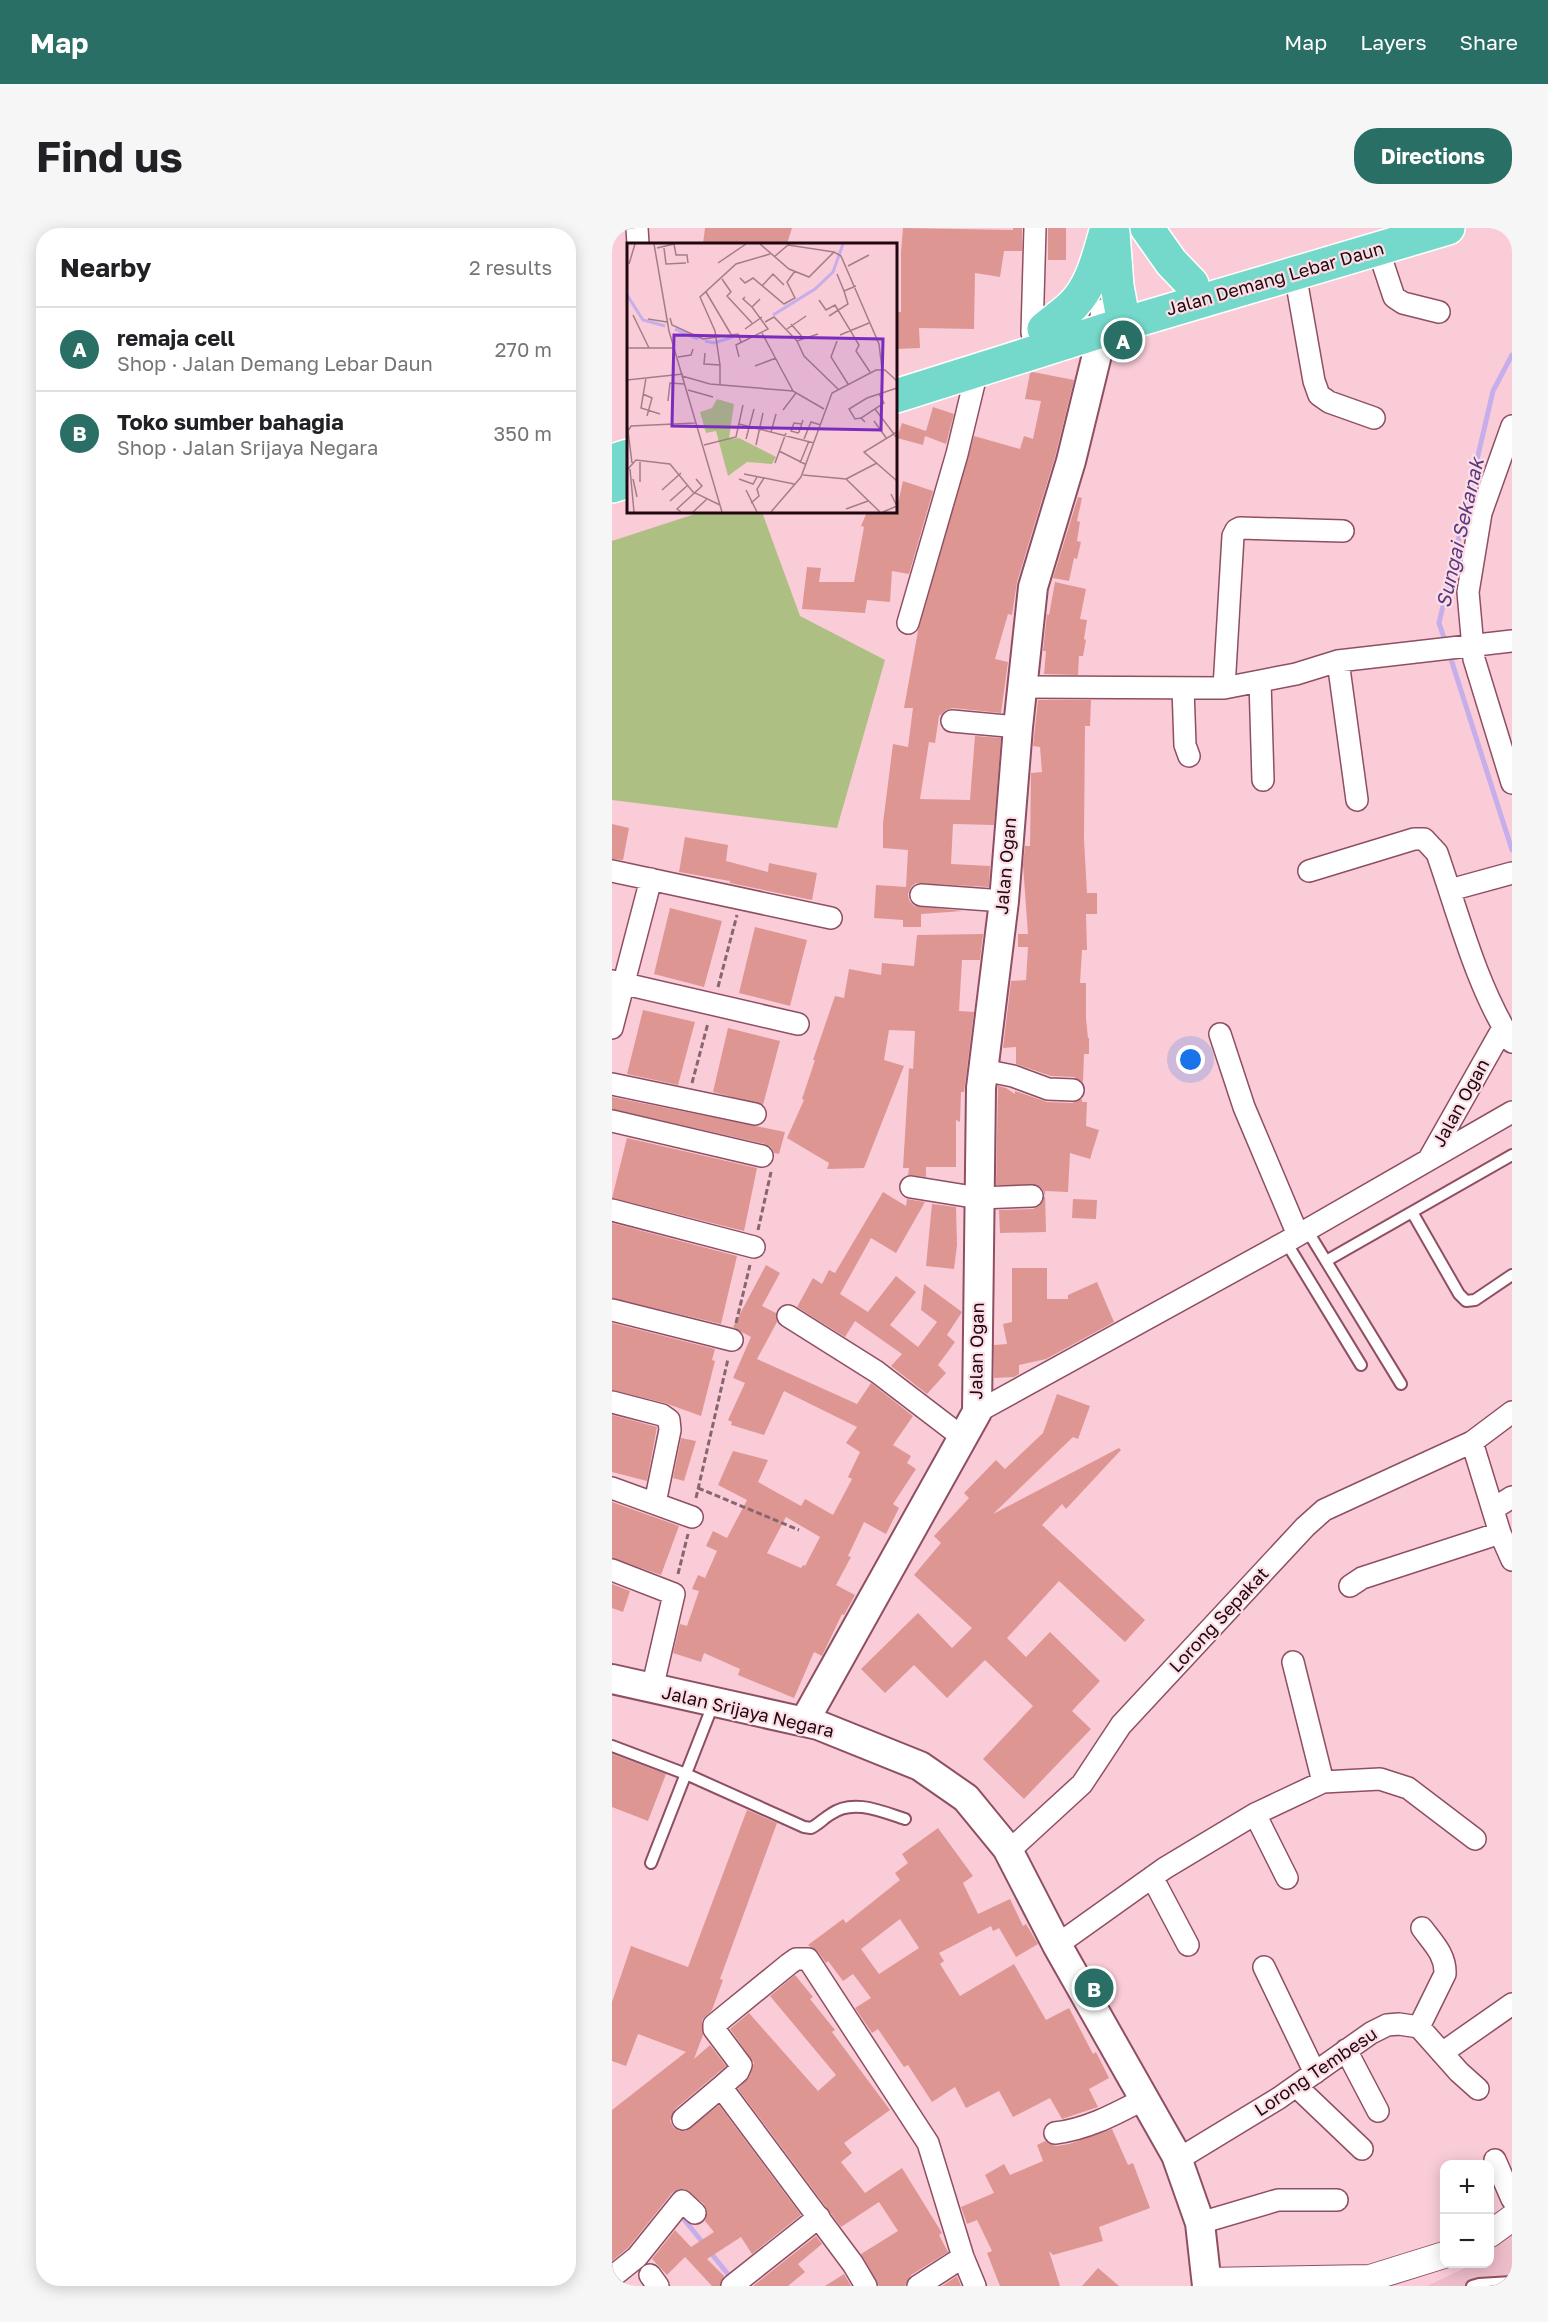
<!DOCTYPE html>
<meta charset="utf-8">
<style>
body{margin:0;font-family:"Golos Text",sans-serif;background:#f6f6f6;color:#202124}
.controls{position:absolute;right:18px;bottom:18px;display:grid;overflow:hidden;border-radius:12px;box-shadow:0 3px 15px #0003}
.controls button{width:54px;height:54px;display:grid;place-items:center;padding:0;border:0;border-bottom:2px solid #e0e0e0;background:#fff;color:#202124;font:30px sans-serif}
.you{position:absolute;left:579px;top:832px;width:21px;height:21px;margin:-15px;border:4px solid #fff;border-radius:50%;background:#1a73e8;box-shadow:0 0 0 9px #1a73e833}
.badge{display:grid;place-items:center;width:39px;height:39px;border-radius:50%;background:#296f65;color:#fff;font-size:20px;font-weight:700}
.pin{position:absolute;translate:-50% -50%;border:3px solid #fff;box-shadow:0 2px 6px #0006}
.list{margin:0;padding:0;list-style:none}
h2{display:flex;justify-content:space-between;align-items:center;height:78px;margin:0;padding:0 24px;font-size:26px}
h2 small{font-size:20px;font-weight:400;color:#757577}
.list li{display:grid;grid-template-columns:39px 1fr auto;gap:18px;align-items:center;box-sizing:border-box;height:84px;padding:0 24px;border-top:2px solid #e0e0e0}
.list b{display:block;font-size:22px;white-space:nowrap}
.list p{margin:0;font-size:20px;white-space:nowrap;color:#757577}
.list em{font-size:20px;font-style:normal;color:#757577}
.map{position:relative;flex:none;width:900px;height:2058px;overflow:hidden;border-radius:24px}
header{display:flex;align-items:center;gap:36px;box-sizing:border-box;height:84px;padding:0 30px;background:#296f65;color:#fff}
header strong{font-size:28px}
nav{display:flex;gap:33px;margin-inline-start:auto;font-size:21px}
.intro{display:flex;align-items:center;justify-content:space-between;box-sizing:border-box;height:144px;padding:0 36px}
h1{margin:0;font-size:42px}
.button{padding:15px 27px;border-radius:24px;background:#296f65;color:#fff;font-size:21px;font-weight:700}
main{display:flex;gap:36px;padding:0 36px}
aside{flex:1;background:#fff;border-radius:24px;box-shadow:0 3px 15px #0003}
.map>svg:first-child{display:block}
</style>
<header>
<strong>Map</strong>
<nav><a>Map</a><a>Layers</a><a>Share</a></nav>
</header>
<div class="intro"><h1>Find us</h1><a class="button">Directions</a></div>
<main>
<aside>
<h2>Nearby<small>2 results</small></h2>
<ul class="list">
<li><span class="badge">A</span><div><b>remaja cell</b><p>Shop · Jalan Demang Lebar Daun</p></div><em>270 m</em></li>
<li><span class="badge">B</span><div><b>Toko sumber bahagia</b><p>Shop · Jalan Srijaya Negara</p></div><em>350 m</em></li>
</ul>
</aside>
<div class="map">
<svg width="900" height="2058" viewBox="0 0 900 2058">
<rect width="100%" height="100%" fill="#faccd8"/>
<path fill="#edbcc9" d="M 900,1994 L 900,2058 L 815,2058 L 853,2040 L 857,2036 L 878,2036 L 878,2012 Z"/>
<path fill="#aebf84" d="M 89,284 L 150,284 L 188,388 L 273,432 L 225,600 L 0,572 L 0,313 Z"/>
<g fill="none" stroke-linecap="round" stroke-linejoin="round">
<path stroke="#c5aeea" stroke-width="5" d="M 834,416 L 827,395 L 881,163 L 900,127
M 837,425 L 900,622
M 67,1985 L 115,2045"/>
</g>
<path fill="#de9693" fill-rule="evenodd" d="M 93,0 L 180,0 L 175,16 L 91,16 Z
M 291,0 L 401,2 L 401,0 L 410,0 L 410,23 L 392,23 L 388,49 L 363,45 L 362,101 L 307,100 L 308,120 L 284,121 L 284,84 L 289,84 L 289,24 Z
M 436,0 L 454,0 L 454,32 L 436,32 Z
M 421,144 L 462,152 L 443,229 L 405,354 L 400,387 L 396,386 L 383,431 L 396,434 L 389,485 L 341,480 L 334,482 L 327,488 L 323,515 L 317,514 L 308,571 L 358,572 L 363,508 L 389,510 L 382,597 L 341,596 L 339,636 L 378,638 L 377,659 L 304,655 L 299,659 L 296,666 L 297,672 L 302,678 L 351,683 L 309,686 L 309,699 L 291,699 L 291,692 L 262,690 L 264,657 L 294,659 L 296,622 L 271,620 L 271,595 L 281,516 L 296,519 L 301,480 L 292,480 L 306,403 L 362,208 L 408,221 L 412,208 L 421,211 L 429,173 L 413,171 L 418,145 Z
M 321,179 L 342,186 L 334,216 L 313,208 L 311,217 L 285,210 L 290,195 L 314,203 Z
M 291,253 L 321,263 L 297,346 L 280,343 L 278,374 L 255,372 L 253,385 L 190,381 L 195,339 L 209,340 L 207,354 L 242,354 L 252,299 L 249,298 L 255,284 L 284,284 Z
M 466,269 L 470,270 L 465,293 L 468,294 L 465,313 L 469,314 L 465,331 L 462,330 L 457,353 L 441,350 Z
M 443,354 L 474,361 L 468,391 L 475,392 L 472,411 L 474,412 L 471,428 L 467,428 L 466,447 L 432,446 L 434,423 L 431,423 L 435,386 L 437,387 Z
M 426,472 L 479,472 L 478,498 L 473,498 L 472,611 L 475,665 L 485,665 L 485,686 L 474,686 L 475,722 L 470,722 L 468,755 L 474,755 L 474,791 L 476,810 L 477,810 L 477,826 L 472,826 L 471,854 L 462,849 L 439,848 L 404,836 L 404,819 L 391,820 L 399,753 L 414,752 L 416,719 L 406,719 L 406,706 L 416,706 L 411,637 L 413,618 L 418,618 L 419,545 L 430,544 L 428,519 L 421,518 Z
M 0,596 L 17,600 L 11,632 L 0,631 Z
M 73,609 L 116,617 L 114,633 L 156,644 L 157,635 L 205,645 L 200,672 L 118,655 L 118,653 L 67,644 Z
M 58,680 L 110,693 L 92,759 L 42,746 Z
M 143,699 L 195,712 L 178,778 L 127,765 Z
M 371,706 L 368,732 L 350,732 L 347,783 L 362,784 L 352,864 L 349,864 L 348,894 L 344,892 L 344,939 L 314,939 L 314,949 L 296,947 L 297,940 L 291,940 L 297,840 L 301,841 L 303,803 L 277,802 L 272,832 L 292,838 L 252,940 L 215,941 L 217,935 L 175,910 L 192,872 L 190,871 L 203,832 L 201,832 L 223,768 L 232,770 L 237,741 L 269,747 L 270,735 L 302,738 L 305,707 Z
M 31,782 L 83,794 L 66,857 L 15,846 Z
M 116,800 L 168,813 L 151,877 L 101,864 Z
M 386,858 L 394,860 L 403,866 L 403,863 L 435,874 L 460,875 L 470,871 L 470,874 L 475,874 L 474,898 L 487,902 L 478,931 L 458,925 L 456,964 L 433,963 L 434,1004 L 388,1005 L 387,982 L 421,981 L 427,978 L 433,968 L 431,962 L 425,957 L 384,957 Z
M 0,869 L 173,904 L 167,926 L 162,925 L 159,919 L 153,916 L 0,881 Z
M 15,910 L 145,940 L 132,1003 L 0,970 Z
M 271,964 L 294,978 L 295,971 L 313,974 L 284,1025 L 259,1010 L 228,1066 L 256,1084 L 284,1048 L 304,1064 L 278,1097 L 306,1119 L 325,1094 L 309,1082 L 312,1056 L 350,1084 L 335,1107 L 343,1114 L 326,1137 L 334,1145 L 315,1166 L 279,1138 L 290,1126 L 243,1093 L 233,1109 L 185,1079 L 201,1050 L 210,1056 L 217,1042 L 223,1045 Z
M 461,971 L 485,972 L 484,991 L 460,990 Z
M 320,976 L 344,979 L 345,1017 L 342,1041 L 314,1038 Z
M 0,995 L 125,1028 L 109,1096 L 0,1070 Z
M 154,1037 L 168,1045 L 150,1078 L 164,1085 L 165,1094 L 145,1131 L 245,1176 L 259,1155 L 301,1188 L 281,1217 L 299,1228 L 295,1235 L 304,1241 L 281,1276 L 287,1280 L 274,1306 L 252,1294 L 236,1328 L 239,1329 L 224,1357 L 243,1367 L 232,1387 L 230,1386 L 210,1428 L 202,1424 L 182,1470 L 126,1447 L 128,1441 L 92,1425 L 89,1434 L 61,1425 L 68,1396 L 75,1398 L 87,1363 L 80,1361 L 86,1347 L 93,1350 L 105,1323 L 94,1318 L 101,1303 L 115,1310 L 135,1272 L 106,1257 L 121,1223 L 156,1232 L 146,1254 L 189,1278 L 193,1271 L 221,1287 L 240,1251 L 236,1249 L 248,1224 L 234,1215 L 245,1199 L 172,1163 L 152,1207 L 119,1197 L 120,1194 L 116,1192 L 133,1155 L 121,1150 L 139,1109 L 121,1099 ZM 174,1289 L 208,1309 L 193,1338 L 191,1337 L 189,1340 L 155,1325 Z
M 400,1040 L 435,1040 L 435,1071 L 456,1071 L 456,1067 L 485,1054 L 502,1094 L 434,1131 L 407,1137 L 407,1146 L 402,1149 L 382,1150 L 382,1117 L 395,1116 L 391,1096 L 400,1094 Z
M 0,1095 L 103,1121 L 100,1132 L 103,1133 L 89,1188 L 53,1175 L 0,1162 Z
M 445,1166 L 478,1178 L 466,1211 L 461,1209 L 381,1286 L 507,1220 L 509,1222 L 454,1281 L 450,1276 L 430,1297 L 533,1392 L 513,1414 L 447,1353 L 395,1410 L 414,1429 L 438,1404 L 488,1453 L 460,1483 L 479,1501 L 412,1571 L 371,1531 L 421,1478 L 373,1432 L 335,1470 L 302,1437 L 273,1465 L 249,1441 L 306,1385 L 340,1420 L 360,1400 L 302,1347 L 329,1315 L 322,1308 L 357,1270 L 352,1265 L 384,1232 L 393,1241 L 431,1205 Z
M 0,1187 L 45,1199 L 35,1253 L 0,1244 Z
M 69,1210 L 84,1213 L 72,1253 L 61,1250 Z
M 0,1274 L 67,1298 L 49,1347 L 0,1330 Z
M 0,1356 L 18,1363 L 11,1384 L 0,1380 Z
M 0,1526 L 54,1546 L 36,1593 L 0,1579 Z
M 135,1582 L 165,1595 L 108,1751 L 111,1752 L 100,1782 L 90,1792 L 91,1807 L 82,1831 L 98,1817 L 114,1838 L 63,1881 L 58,1893 L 62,1900 L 67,1903 L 74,1903 L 107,1877 L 189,1987 L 140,2026 L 129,2009 L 95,2031 L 112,2048 L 108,2058 L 100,2058 L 73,2029 L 55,2047 L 40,2031 L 63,2002 L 79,2019 L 102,2004 L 93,1993 L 95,1982 L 92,1976 L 73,1961 L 66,1961 L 60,1965 L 16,2020 L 0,2033 L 0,1882 L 74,1824 L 26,1806 L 14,1838 L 0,1833 L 0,1774 L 19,1718 L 76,1739 Z
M 326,1600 L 361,1648 L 351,1655 L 366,1686 L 398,1671 L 411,1698 L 414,1696 L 426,1716 L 404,1729 L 387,1700 L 381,1703 L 379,1698 L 327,1725 L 332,1733 L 328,1736 L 348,1768 L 402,1736 L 434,1792 L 457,1780 L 481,1826 L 484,1824 L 497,1850 L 477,1861 L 486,1879 L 450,1891 L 438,1870 L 401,1889 L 387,1863 L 354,1880 L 343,1859 L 320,1874 L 296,1837 L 292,1839 L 266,1801 L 260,1805 L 243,1780 L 259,1770 L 241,1746 L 231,1753 L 216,1733 L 214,1735 L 206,1724 L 196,1717 L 231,1691 L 234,1695 L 288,1652 L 283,1645 L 296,1635 L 290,1626 ZM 288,1691 L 307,1720 L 267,1746 L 249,1721 Z
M 183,1747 L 201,1769 L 198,1771 L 223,1802 L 220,1804 L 278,1882 L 232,1915 L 240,1925 L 229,1934 L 253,1965 L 290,1940 L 330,2005 L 327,2007 L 336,2024 L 299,2047 L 293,2058 L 267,2058 L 249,2026 L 286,2003 L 267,1974 L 229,1999 L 126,1861 L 137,1849 L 142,1835 L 118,1801 L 137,1785 L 206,1863 L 224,1847 L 158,1768 Z
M 500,1901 L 516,1937 L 521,1935 L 538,1980 L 487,1999 L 491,2013 L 441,2027 L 437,2023 L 448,2058 L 388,2058 L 375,2025 L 380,2023 L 365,1992 L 355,1996 L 349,1979 L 382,1965 L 373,1947 L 392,1936 L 398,1947 L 431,1933 L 425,1917 L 433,1913 L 444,1918 L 457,1916 Z
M 204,2008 L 210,2016 L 186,2036 L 193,2044 L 176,2058 L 141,2058 Z
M 486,2040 L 507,2058 L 470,2058 Z
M 232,2046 L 239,2058 L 213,2058 Z
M 345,2048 L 349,2058 L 330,2058 Z"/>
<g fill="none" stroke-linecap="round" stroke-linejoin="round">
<defs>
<path id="service" d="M 800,984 L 847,1066 L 854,1073 L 863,1072 L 900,1047
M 695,1002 L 789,1156
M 674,1014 L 749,1137
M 714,1033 L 900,927
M 0,1518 L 74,1546 L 192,1599 L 199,1600 C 207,1596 212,1590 219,1586 C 241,1570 271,1584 293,1591
M 39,1635 L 102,1474
M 860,2058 L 867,2056 L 900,2054"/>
<path id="minor" d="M 25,0 L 26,16
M 766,21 L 782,69 L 791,75 L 827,84
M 683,45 L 702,153 L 707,167 L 717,174 L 762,190
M 420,105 L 423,0
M 900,198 L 869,285 L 856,364 L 862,431 L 900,555
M 296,395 L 345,226 L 365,143
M 726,433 L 745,572
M 648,453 L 651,552
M 411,459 L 612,460 L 621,308 L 624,302 L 628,300 L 731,303
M 571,460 L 573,517 L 577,528
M 612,460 L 684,446 L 726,433 L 900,413
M 340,493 L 406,499
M 0,643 L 219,690
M 697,643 L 802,611 L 812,611 L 825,625 C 847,688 864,757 900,814
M 838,662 L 900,645
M 309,667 L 392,673
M 0,753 L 186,796
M 0,800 L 39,651
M 608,806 L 632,879 L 686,1007
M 371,842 L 401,848 L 436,861 L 461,862
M 0,856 L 143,886
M 0,893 L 150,928
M 817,931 L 891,800
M 299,959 L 367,970 L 420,968
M 0,982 L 142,1019
M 0,1082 L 120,1112
M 176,1088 L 265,1144 L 350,1209
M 0,1174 L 50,1187 L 57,1192 L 58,1202 L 43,1275
M 365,1184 L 674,1014 L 900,884
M 900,1184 L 860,1214 L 888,1305 L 900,1332
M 0,1260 L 80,1289
M 881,1281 L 900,1269
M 0,1342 L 62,1366 L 40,1461
M 738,1358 L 750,1350 L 888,1305
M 681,1434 L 711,1554
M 643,1586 L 675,1650
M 397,1623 L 470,1556 L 509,1497 L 693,1299 L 712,1282 L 860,1214
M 540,1649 L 576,1717
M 445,1717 L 553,1640 L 643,1586 L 711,1554 L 768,1551 L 796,1560 L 863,1611
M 652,1739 L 703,1845
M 807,1799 L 833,1746 C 834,1727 821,1715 810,1700
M 734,1822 L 766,1883
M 830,1825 L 900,1776
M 684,1858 L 750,1921
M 109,1859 L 126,1844 L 129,1837 L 102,1801 L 102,1797 L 177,1736 L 184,1731 L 196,1731 L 316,1915 L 351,2029 L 363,2058
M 71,1891 L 109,1859 L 241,2036 L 254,2058
M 443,1905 C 476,1901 503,1886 532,1871
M 565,1932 L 667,1870 L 759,1805 L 775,1797 L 787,1796 L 807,1799 L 847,1844 L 866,1861
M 883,1932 L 900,1971
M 588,1995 L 666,1972 L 725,1972
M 38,2047 L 46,2058
M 0,2049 L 25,2029 L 70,1973 L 83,1985
M 120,2058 L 207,1989
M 306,2058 L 351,2029"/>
<path id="tertiary" d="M 878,2006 L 900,1990
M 596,2053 L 758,2050 L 832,2027"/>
<path id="secondary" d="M 0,1451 L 206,1497 L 308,1538 L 354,1570 L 395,1620 L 445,1717 L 564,1927 L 588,1995 L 595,2058
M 192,1494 L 365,1184 L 369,860 L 392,673 L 406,499 L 421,359 L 459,233 L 491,102 L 493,85"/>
<path id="trunk" d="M 535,0 L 559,34 L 580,56
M 501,5 L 505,58 L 512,96
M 432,101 C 441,93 452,86 461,77 C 481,57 487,26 495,0
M 284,168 L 512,96 L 836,0
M 0,233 L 16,228
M 0,258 L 16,253"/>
</defs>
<use href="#service" stroke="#8f4f62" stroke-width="14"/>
<use href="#minor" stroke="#8f4f62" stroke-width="24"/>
<use href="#tertiary" stroke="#8f4f62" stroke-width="28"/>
<use href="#secondary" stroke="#8f4f62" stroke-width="32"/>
<use href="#trunk" stroke="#fff" stroke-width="36"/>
<path stroke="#886670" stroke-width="3" stroke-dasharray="6 3" stroke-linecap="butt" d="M 106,759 L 125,687
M 80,855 L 96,795
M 146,1002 L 159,944
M 124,1095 L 138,1037
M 86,1260 L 187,1302
M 84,1270 L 116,1131
M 66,1346 L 76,1306"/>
<use href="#service" stroke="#fff" stroke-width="10"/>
<use href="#minor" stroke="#fff" stroke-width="21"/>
<use href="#tertiary" stroke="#fff" stroke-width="26"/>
<use href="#secondary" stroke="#fff" stroke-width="28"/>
<use href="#trunk" stroke="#74d8ca" stroke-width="33"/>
</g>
<g text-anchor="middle" stroke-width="4.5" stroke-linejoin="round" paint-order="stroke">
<g font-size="18" fill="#200810" stroke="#fddee6">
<text transform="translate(663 51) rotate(-16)" y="6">Jalan Demang Lebar Daun</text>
<text transform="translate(394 638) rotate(-85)" y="6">Jalan Ogan</text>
<text transform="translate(849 875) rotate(-61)" y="6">Jalan Ogan</text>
<text transform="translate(365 1123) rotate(-89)" y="6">Jalan Ogan</text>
<text transform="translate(607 1392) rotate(-47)" y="6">Lorong Sepakat</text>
<text transform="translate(136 1484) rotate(13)" y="6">Jalan Srijaya Negara</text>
<text transform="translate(704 1844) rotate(-34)" y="6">Lorong Tembesu</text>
</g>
<g font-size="20" font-style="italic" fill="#593a81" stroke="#fddee6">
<text transform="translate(848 305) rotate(-77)" y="7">Sungai Sekanak</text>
</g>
</g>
<g transform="translate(15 15)">
<rect width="270" height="270" fill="#faccd8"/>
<path d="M 90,156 L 107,161 L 102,196 L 112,195 L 149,214 L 145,221 L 120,219 L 101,233 L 89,188 L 79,190 L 73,169 L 85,165 Z" fill="#aebf84"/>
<path fill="none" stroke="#c5aeea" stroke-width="3" d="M 0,52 L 16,77 L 38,83M 146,72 L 188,46 L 206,29 L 216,1M 48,86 L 71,96M 78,98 L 87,100 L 106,94"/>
<path fill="none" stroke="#a37e88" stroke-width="1.5" d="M 27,1 L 42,88 L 95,269M 133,1 L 162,26 L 182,34 L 207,9 L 214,13 L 252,101 L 255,126M 30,5 L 47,1 L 49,12 L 60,12 L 61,20M 37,5 L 39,21 L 59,20M 147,14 L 161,2 L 207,9M 91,20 L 119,1M 2,21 L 8,1M 221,23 L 242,12M 210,31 L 217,48 L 229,43M 113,35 L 118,40 L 126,35 L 157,61 L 168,55 L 160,39 L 168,28M 95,36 L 104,49 L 100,53 L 125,80M 135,43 L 146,31 L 157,42M 79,49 L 105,93M 118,54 L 116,56 L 125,64 L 133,56M 192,57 L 199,67 L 208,62 L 232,102 L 229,108 L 243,129M 6,72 L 22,105M 202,73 L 221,61 L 217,48M 43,75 L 45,82 L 76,96 L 111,91 L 114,99M 21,76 L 40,79M 138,79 L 147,74 L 170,98 L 191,91M 164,81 L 177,96M 118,86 L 135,74M 160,86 L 179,73M 135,90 L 166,148M 213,92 L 242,80M 170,98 L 177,113 L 211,146M 210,98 L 204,114 L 221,141M 0,105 L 46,105M 78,110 L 77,121 L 93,122 L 93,142M 51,114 L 64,112 L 66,106M 112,114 L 109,102 L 141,86 L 125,64M 93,122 L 88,88 L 73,54 L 109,21 L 143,11M 128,123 L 149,115M 55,133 L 83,141 L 166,148 L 197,166M 19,135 L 14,165 L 33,171M 0,137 L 56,131M 61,147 L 86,154M 16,151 L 25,155 L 20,173M 41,158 L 43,140 L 57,141M 248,166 L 270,195M 156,167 L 169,150M 234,175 L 228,176 L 222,166 L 240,155 L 270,145M 247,178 L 260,196M 238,179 L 234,175 L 257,160 L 252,151M 0,180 L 5,220M 112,181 L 187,200M 175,181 L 167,180 L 164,188 L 171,190 L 172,189 L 176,177M 1,188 L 4,183 L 68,180M 144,189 L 149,171M 270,189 L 237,209 L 270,238M 119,196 L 127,166M 177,196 L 184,179 L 194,182M 77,202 L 109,194 L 116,162M 129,202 L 136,170M 152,208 L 178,221M 148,220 L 159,190M 173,220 L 182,198M 3,226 L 7,269M 0,227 L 9,217 L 43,221 L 66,249 L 93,262M 117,231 L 167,241M 176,232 L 219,236 L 253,269M 6,236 L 10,254M 112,236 L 126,241 L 130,234M 219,236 L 250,220M 13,239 L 13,217M 35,247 L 54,230M 119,247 L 130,269M 43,258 L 61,242M 124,260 L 132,253 L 130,246 L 137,235M 219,266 L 241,258M 54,269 L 50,266 L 75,243 L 69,236M 66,269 L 80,256M 144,269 L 174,234 L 205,150 L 249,127 L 258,127 L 270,138M 256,269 L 270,263 L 264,251"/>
<path fill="#7b2cbf" fill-opacity="0.15" stroke="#7b2cbf" stroke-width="3" d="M 47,92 L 256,96 L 254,187 L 45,183 Z"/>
<rect width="270" height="270" fill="none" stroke="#200810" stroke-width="3"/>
</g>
</svg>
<div class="controls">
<button>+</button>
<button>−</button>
</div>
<div class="you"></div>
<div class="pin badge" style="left:511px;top:112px">A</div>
<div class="pin badge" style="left:482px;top:1760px">B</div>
</div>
</main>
